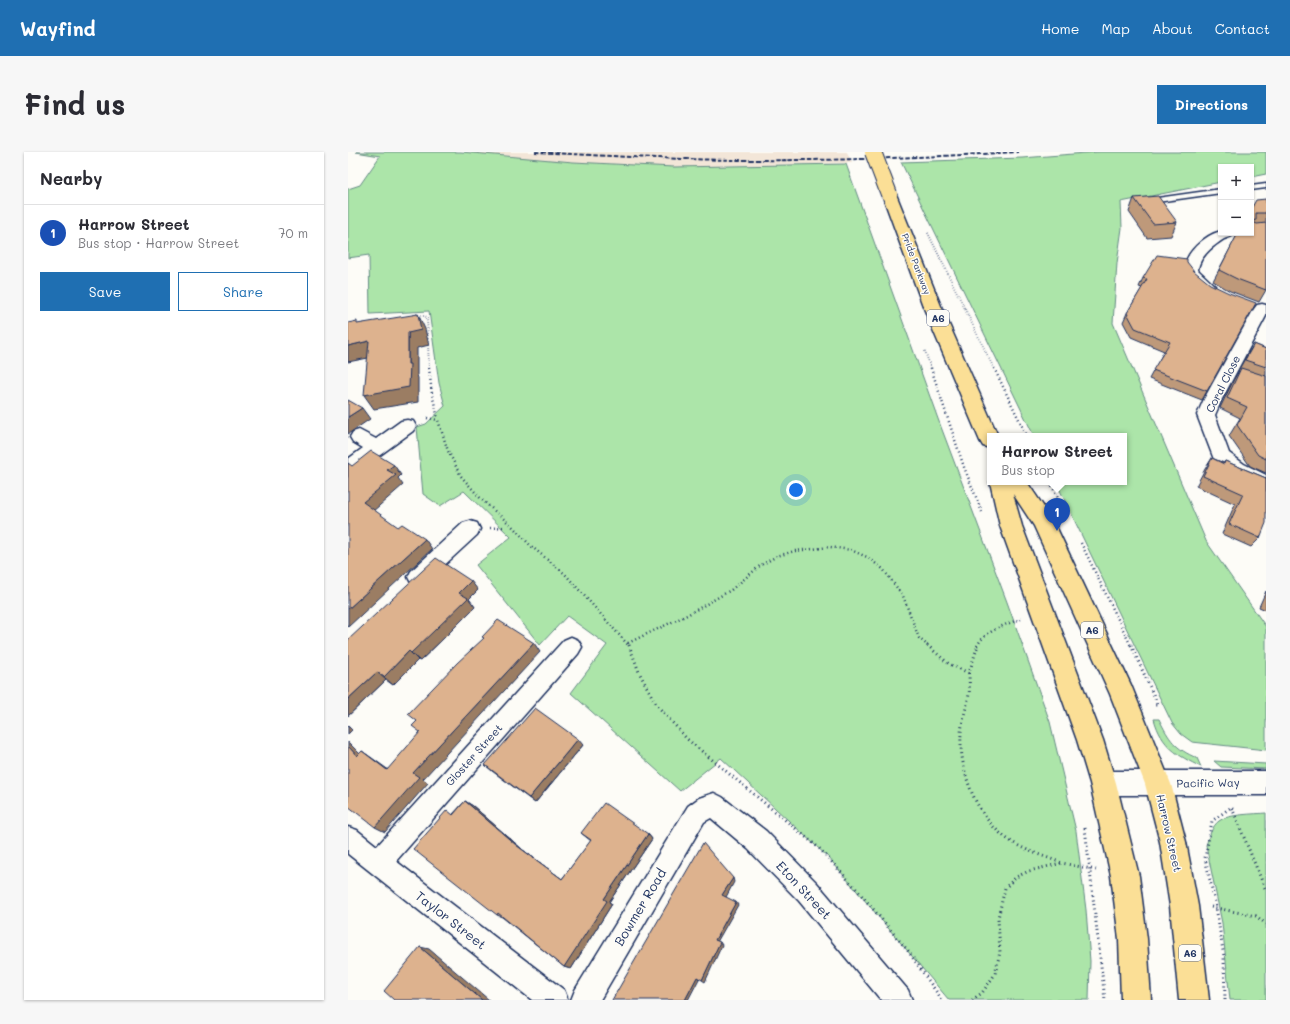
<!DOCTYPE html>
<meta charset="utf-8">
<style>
body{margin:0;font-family:Mali,sans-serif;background:#f7f7f7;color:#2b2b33}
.controls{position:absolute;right:12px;top:12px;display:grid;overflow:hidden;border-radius:0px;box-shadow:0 1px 3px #0004}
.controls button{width:36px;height:36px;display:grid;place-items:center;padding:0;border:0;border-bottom:1px solid #e1e1e2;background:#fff;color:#2b2b33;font:20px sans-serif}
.you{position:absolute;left:448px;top:338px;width:14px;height:14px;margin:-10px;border:3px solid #fff;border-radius:50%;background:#1a73e8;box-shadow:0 0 0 6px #1a73e833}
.badge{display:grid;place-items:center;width:26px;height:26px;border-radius:50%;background:#1f6fb2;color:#fff;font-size:13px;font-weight:700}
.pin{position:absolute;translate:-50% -33px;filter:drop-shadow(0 1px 2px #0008)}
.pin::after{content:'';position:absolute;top:21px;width:14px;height:12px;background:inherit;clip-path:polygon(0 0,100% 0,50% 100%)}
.popup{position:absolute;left:639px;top:281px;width:140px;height:52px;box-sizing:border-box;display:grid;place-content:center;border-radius:0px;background:#fff;filter:drop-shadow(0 1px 3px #0005);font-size:13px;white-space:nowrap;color:#7c7c81}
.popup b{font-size:15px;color:#2b2b33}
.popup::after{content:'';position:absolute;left:50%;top:100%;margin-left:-8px;border:8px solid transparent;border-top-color:#fff}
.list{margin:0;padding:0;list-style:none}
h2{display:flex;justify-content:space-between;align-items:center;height:52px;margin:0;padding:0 16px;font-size:17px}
h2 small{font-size:13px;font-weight:400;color:#7c7c81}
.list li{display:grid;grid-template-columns:26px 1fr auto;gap:12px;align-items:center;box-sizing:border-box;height:56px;padding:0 16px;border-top:1px solid #e1e1e2}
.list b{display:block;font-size:15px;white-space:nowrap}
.list p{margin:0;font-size:13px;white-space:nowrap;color:#7c7c81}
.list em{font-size:13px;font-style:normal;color:#7c7c81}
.actions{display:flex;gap:8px;padding:12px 16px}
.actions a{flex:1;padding:9px 0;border:1px solid #1f6fb2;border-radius:0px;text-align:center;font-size:14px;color:#1f6fb2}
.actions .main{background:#1f6fb2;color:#fff}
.map{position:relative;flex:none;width:918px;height:848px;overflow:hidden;border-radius:0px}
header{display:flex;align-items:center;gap:24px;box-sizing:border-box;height:56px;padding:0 20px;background:#1f6fb2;color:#fff}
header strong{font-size:19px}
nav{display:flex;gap:22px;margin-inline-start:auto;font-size:14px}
.intro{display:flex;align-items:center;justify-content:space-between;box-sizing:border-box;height:96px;padding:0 24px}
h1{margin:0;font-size:28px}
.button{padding:10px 18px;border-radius:0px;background:#1f6fb2;color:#fff;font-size:14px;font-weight:700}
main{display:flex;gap:24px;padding:0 24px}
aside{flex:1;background:#fff;border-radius:0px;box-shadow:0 1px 3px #0004}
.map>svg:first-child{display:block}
</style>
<header>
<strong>Wayfind</strong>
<nav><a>Home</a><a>Map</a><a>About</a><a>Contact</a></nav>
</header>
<div class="intro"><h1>Find us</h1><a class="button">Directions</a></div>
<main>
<aside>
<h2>Nearby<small></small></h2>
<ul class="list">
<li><span class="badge" style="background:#1a4fb4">1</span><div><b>Harrow Street</b><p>Bus stop · Harrow Street</p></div><em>70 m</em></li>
</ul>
<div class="actions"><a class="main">Save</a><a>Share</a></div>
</aside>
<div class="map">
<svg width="918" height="848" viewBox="0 0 918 848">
<rect width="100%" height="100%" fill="#fdfcf7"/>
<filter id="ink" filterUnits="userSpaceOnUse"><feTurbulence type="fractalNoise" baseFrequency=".025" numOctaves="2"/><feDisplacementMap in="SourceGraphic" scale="8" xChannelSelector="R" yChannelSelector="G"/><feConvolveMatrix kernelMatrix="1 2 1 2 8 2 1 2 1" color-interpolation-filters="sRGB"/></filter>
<g filter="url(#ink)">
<path fill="#f3e6d8" d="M 113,0 L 499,0 L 504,11 L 326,15 L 225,10 Z"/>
<path fill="#ace5a9" stroke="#648a84" d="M 8,0 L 113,0 L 225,10 L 326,15 L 498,12 L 590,267 L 659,450 L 702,570 L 728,679 L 738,758 L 742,809 L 741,848 L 601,848 L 481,706 L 373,606 L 332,639 L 223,541 L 259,493 L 219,464 L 192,493 L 128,413 L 163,385 L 116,339 L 92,354 L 75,342 L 69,275 L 78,272 L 97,254 L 91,231 L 81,159 L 22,162 L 21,103 L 0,106 L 0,37 L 12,33 L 32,4 Z
M 751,0 L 918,0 L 918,22 L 903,25 L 903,15 L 873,15 L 873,30 L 773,50 L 774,76 L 769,111 L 765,171 L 858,389 L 918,475 L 918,598 L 844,590 L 833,582 L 824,571 L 708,330 L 776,330 L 776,284 L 686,284 L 553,10 L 674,6 Z
M 806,567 L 811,567 C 821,587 827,597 849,606 L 853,615 C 829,603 814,595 806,567 Z
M 866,609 L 918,612 L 918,617 L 873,615 Z
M 918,661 L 918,848 L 882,848 L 874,771 L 858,693 C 861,685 864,674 871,669 C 879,662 908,662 918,661 Z"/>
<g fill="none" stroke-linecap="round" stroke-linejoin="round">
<defs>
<path id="service" d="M 918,32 L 918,36 L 903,38 L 903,34 Z
M 873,37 L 873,41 L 802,51 L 799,49 L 802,47 Z"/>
<path id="minor" d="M 873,79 L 873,81 L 887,81 C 884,85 881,85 876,87 C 865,94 851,105 850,118 L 867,134 L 864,137 C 851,141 842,129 836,119 C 836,101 857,83 873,79 Z
M 914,152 L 918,153 L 918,164 L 874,247 L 867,263 L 881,301 L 896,312 L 918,323 L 918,338 L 884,322 L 867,310 L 849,263 L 856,247 L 906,157 L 909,153 Z
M 59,268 L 65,269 L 68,274 L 65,279 L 6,322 L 0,324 L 0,307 L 15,296 L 5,290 L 2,285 L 5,280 L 11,278 L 28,287 L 53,269 Z
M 122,369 L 129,371 L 132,377 L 129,383 L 77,431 L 70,433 L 63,431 L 60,425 L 63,419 L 115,371 Z
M 223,485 L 230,488 L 234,495 L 230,502 L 48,709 L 216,838 L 220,848 L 184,848 L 0,702 L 0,675 L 9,678 L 29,694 L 216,488 Z
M 755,619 L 918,619 L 918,643 L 755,643 L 747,639 L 743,631 L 747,623 Z
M 366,641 L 374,645 L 418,679 L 469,731 L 560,838 L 564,848 L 533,848 L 451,749 L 400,697 L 363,666 L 356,670 L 252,848 L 223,848 L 227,838 L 340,654 L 351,646 Z"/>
<path id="primary" d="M 541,38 L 546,39 L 548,42 L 593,154 L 650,284 L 642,284 L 642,296 L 635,294 L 632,289 L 575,154 L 534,42 L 536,39 Z
M 642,330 L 679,330 L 706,370 L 783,533 L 823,632 L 838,690 L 850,754 L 861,848 L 831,848 L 822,754 L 812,690 L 797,632 L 762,542 L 686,374 L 665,342 L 674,374 L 755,588 L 768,631 L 791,724 L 799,787 L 803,848 L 773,848 L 771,787 L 763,724 L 742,631 L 729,588 L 652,374 Z"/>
</defs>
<use href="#service" stroke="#1b2f5e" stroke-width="3"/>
<use href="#minor" stroke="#1b2f5e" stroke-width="3"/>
<use href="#primary" stroke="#1b2f5e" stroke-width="3"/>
<path stroke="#1b2f5e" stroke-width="2" stroke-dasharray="0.5 2" stroke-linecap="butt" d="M 580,81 L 646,217
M 68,162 L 79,165 L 81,217
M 577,199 L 583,217"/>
<path stroke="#1b2f5e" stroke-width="2.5" stroke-dasharray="1 3" stroke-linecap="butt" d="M 81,216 L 84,242 L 90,267
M 583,216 L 616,315 L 634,360
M 646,216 L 679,284
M 79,266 L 90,268 L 100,299 L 113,324 L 134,348 L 165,375 L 183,394 L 217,422 L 281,494
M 702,330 L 716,358
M 142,376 L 156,375
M 733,391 L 783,494
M 280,491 L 339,463 L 383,438 L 413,413 L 429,404 L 447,399 L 482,395 L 503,398 L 519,405 L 535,417 L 555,444 L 571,486 L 580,494
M 629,494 C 637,479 658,472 673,467"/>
<path stroke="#1b2f5e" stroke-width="3" stroke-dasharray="1 3.5" stroke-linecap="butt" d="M 281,493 L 291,520 L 308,552 L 339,587 L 471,696 L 511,740 L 560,799 L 594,848
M 579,493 L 601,512 L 621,521 L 630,493
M 783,493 L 810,553 L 805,553
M 621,521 C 621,528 622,535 621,542 C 619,555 614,568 613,581 C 611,619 628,666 661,688 C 677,699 696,704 714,711
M 884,656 L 918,739
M 737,676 L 757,848
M 863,755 L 908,764 L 918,772
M 624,848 L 634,841 L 647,822 L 652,800 L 650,766 L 657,736 L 668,725 L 681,719 L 714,711 L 748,718
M 877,848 L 876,805 L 868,755 L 857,706 L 864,669 L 882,656"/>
<use href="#service" fill="#fdfcf7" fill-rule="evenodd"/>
<use href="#minor" fill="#fdfcf7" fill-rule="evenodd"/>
<use href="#primary" fill="#fbdf96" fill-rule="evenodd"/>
<path stroke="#1b2f5e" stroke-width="2" stroke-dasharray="4.5 2" stroke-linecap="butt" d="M 187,0 C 259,4 332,8 404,8 C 493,9 582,5 670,0"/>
<defs>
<path id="primary-bridge" d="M 525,0 L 541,42"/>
</defs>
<use href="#primary-bridge" stroke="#1b2f5e" stroke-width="18" stroke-linecap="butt"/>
<use href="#primary-bridge" stroke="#fbdf96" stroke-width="16"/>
</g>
<path fill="#be997a" stroke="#1b2f5e" d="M 786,46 L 829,70 L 823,84 L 799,86 L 781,60 Z
M 918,47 L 918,138 L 911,150 L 882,139 L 865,129 L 903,57 Z
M 839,110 L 859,239 L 854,248 L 801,227 L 816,199 L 783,185 L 775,170 L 779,161 L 794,136 L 791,135 L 795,126 Z
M 906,192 L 918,197 L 918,321 L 902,314 L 881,284 L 892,266 L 872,256 L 886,227 L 891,219 L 890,219 L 899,203 Z
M 864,306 L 876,311 L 877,309 L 918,326 L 912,386 L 903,395 L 874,382 L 887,352 L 848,334 L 857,317 Z
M 130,438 L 121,447 L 127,455 L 96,486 L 72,509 L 70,508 L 45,533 L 38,528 L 0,564 L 0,488 Z
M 918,439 L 918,458 L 911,455 Z
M 235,593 L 187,651 L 144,619 L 137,613 Z
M 117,649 L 125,654 L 175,698 L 214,727 L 243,689 L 233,681 L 300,682 L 304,687 L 261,750 L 264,752 L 223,817 L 216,815 L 154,765 L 149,763 L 105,662 Z"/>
<path fill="#9b7d63" stroke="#1b2f5e" d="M 70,162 L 77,177 L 81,193 L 69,196 L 69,223 L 70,226 L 70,250 L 26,257 L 16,243 L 60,212 L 60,181 Z
M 21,189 L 30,204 L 0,210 L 0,194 Z
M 14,256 L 22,267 L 0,282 L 0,265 Z
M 46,313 L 53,323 L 50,326 L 55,333 L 24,360 L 15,350 L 39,318 Z
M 77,387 L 84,397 L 0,475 L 0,457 Z
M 123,429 L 130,438 L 121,447 L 127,455 L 96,486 L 72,509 L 63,501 L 111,441 Z
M 186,491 L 192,500 L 75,627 L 80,631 L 37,680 L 27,675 L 65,621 Z
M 61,499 L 70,508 L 45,533 L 36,525 Z
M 29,520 L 38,528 L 0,564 L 0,547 Z
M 0,574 L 4,578 L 0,582 Z
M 230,587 L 235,593 L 187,651 L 181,646 Z
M 0,590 L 20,610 L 9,604 L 0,594 Z
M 14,599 L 24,606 L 49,624 L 39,618 Z
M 117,649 L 125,654 L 175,698 L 219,731 L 168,693 Z
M 300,682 L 304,687 L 261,750 L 264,752 L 223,817 L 216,815 L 256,747 Z
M 385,726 L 386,730 L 377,747 L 374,743 Z
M 388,750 L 390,753 L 369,790 L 367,788 Z
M 372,790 L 374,793 L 357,830 L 354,828 Z
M 72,795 L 81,797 L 141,848 L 134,848 Z
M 349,825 L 351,827 L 340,848 L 337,848 Z"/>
<path fill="#ddb28e" stroke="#1b2f5e" d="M 810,44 L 829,70 L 805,72 L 786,46 Z
M 918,47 L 918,61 L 908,61 L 908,68 L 903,69 L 903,57 L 908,48 Z
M 903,69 L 909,72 L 918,71 L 918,138 L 889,127 L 871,118 L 890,81 L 903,81 Z
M 809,103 L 839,107 L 839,110 L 846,119 L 862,132 L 881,141 L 908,151 L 859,239 L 805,218 L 822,190 L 787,176 L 779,161 L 799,127 L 795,126 Z
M 70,162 L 73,178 L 60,181 L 60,212 L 62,212 L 61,235 L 16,243 L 21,189 L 0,194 L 0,171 L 9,169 L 9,172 Z
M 906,192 L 918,197 L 918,215 L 897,208 Z
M 893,216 L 918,224 L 918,307 L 910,303 L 889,273 L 899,255 L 879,246 Z
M 0,248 L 14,256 L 0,265 Z
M 23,299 L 46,313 L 39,318 L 48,323 L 15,350 L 50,375 L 54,372 L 77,387 L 0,457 L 0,311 L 4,314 Z
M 864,306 L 876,312 L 877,309 L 918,326 L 918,371 L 912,386 L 881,372 L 895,342 L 855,324 Z
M 88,406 L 123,429 L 111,441 L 120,446 L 88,477 L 63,501 L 61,499 L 36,525 L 29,520 L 0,547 L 0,488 Z
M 150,468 L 186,491 L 65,621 L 71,625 L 27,675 L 0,654 L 0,594 L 9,604 L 14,599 L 39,618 L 72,580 L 64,574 L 69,569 L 60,562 L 109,511 L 136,486 L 134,485 Z
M 187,556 L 230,587 L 181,646 L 137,613 Z
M 117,649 L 168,693 L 214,727 L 243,688 L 233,681 L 256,651 L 300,682 L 256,747 L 259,749 L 216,815 L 150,761 L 149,763 L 65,697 L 99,658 L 105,663 Z
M 355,691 L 385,726 L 374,743 L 388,750 L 367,788 L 372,790 L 354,828 L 349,825 L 337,848 L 264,848 Z
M 72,795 L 134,848 L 46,848 L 36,839 Z"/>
</g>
<g text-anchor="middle" stroke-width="3" stroke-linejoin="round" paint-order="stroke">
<g font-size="9" fill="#1b2f5e" stroke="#fdfcf7">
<text transform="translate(568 112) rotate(69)" y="3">Pride Parkway</text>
</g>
<g fill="#fdfcf7" stroke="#5f6c8c" stroke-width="1">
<rect x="579" y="158" width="22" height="16" rx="3"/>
<rect x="733" y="470" width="22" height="16" rx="3"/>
<rect x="831" y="793" width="22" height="16" rx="3"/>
</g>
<g font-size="10" font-weight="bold" fill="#1b2f5e">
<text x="590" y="170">A6</text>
<text x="744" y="482">A6</text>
<text x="842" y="805">A6</text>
</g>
<g font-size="11" fill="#1b2f5e" stroke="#fdfcf7">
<text transform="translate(875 232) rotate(-63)" y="4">Coral Close</text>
<text transform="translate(126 603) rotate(-48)" y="4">Gloster Street</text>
<text transform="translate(860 631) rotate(-1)" y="4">Pacific Way</text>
<text transform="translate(821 681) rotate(77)" y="4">Harrow Street</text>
</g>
<g font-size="13" fill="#1b2f5e" stroke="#fdfcf7">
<text transform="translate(456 738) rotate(47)" y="5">Eton Street</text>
<text transform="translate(292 755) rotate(-59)" y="5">Bowmer Road</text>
<text transform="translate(103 768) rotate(38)" y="5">Taylor Street</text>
</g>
</g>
</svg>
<div class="controls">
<button>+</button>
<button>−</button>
</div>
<div class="you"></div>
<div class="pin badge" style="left:709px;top:379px;background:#1a4fb4">1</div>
<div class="popup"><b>Harrow Street</b>Bus stop</div>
</div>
</main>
